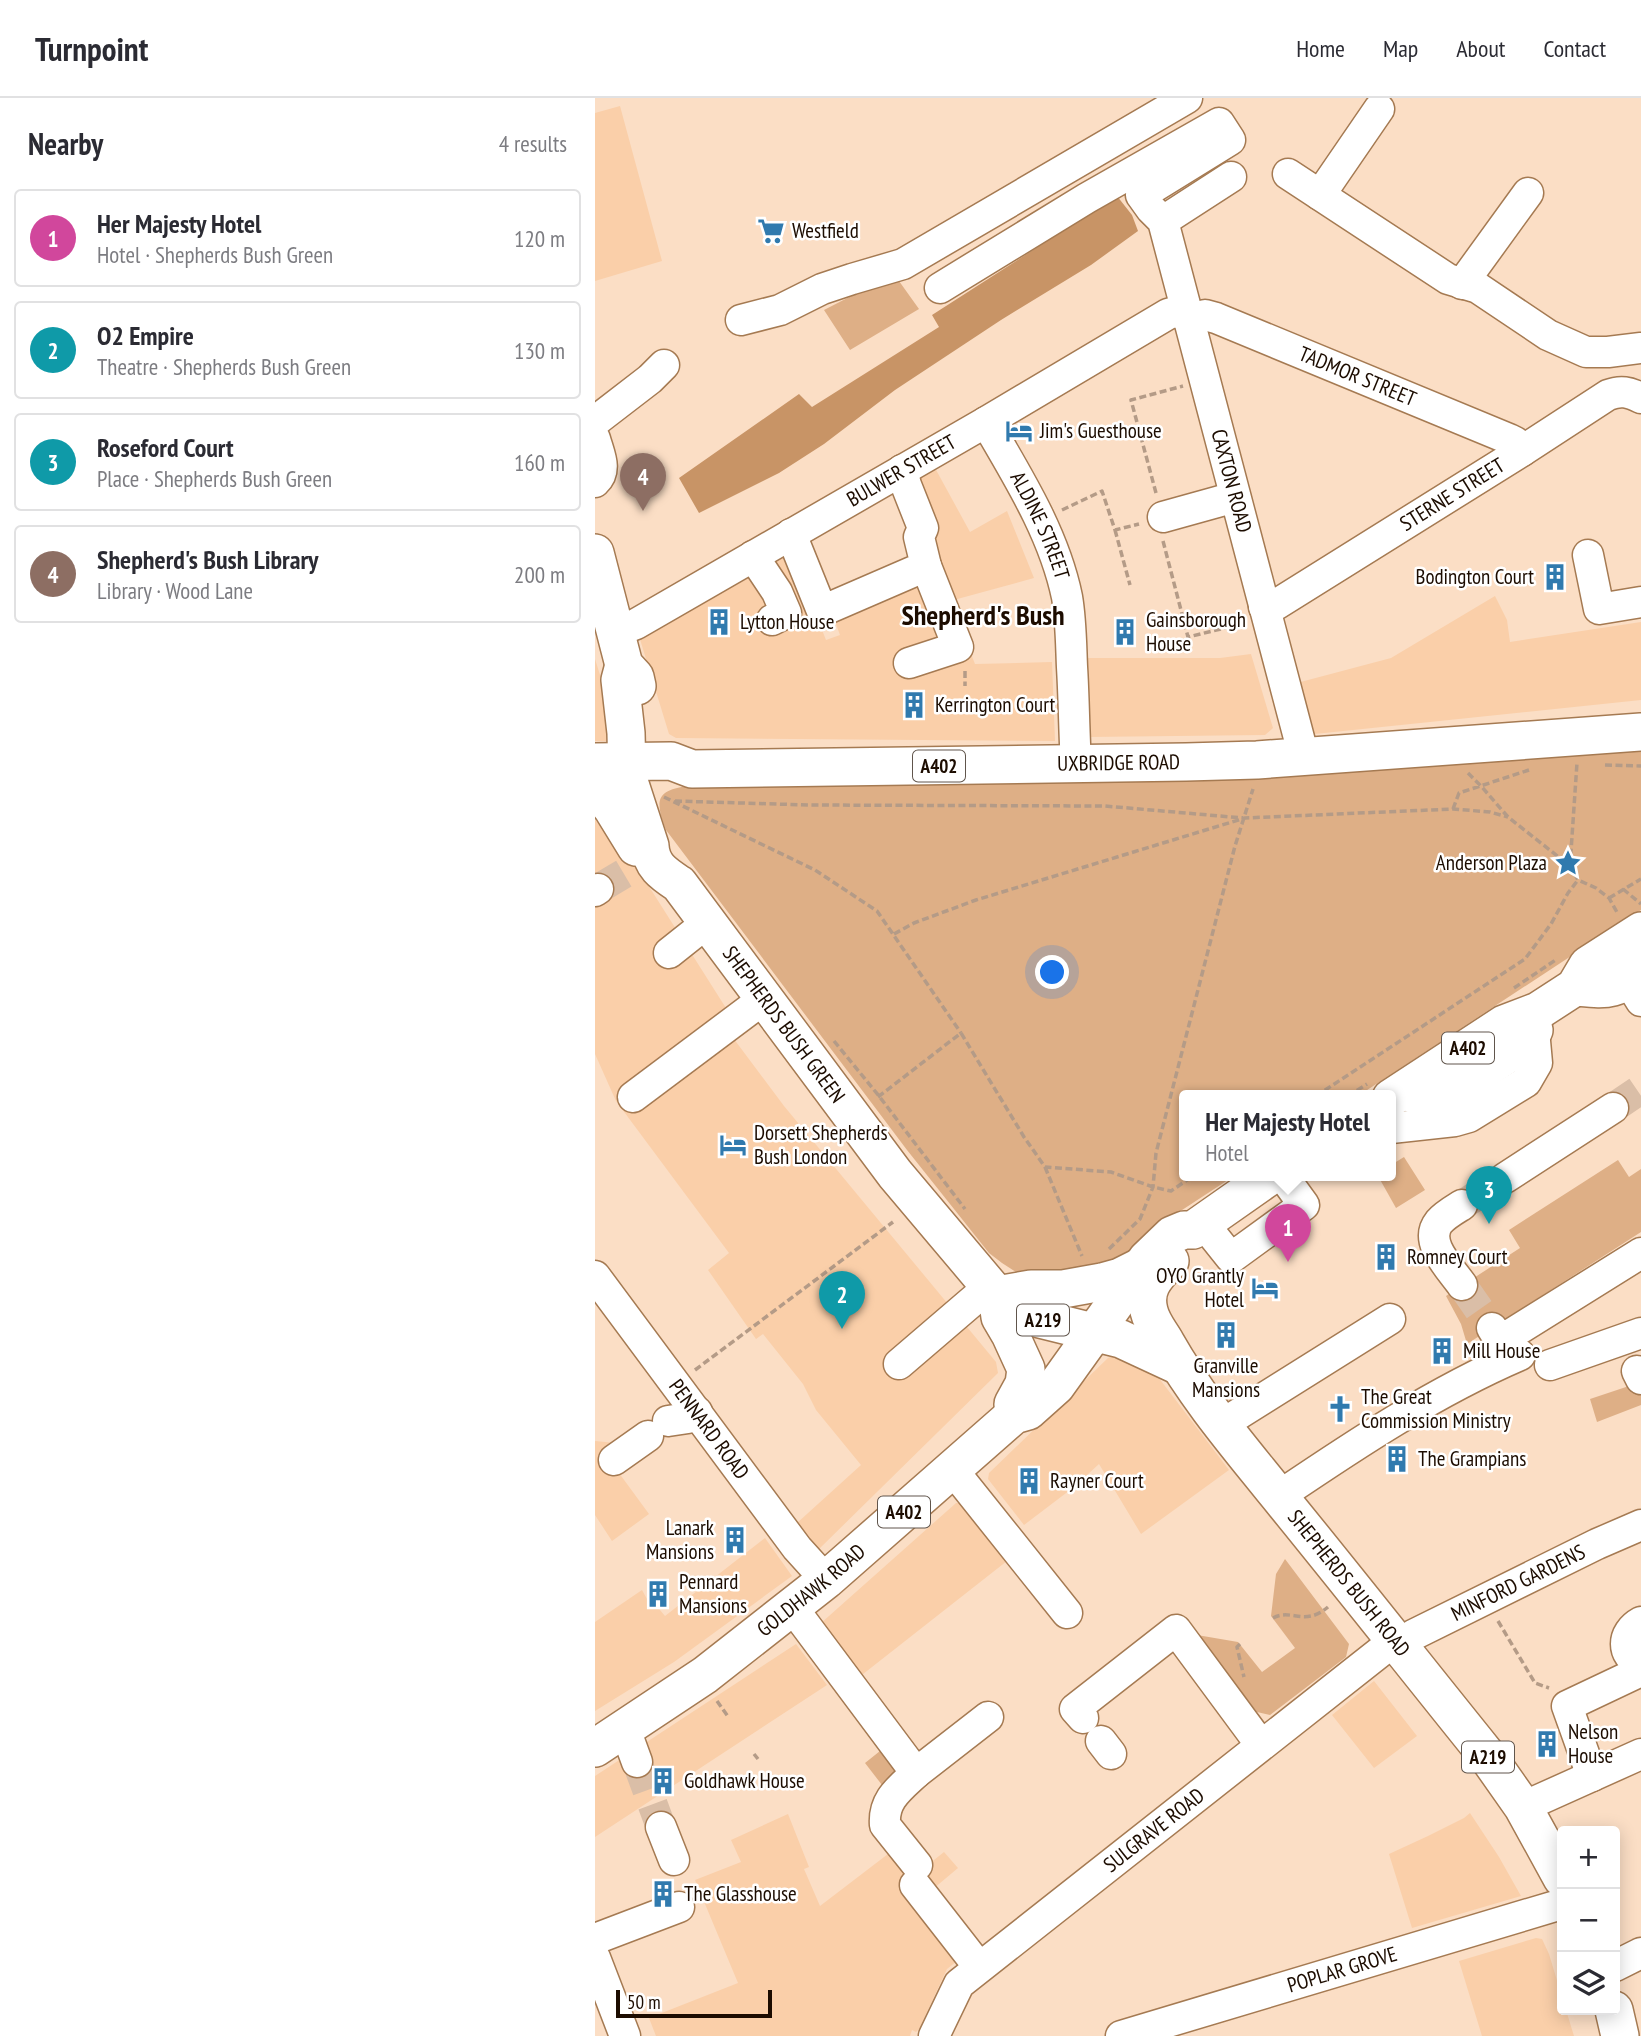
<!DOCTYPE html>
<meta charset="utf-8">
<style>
body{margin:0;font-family:"PT Sans Narrow",sans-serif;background:#f7f7f7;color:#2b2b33}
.controls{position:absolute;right:21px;bottom:21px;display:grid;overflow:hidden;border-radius:7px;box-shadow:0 4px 18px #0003}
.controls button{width:63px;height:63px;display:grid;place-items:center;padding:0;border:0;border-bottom:2px solid #e1e1e2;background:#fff;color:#2b2b33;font:35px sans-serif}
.scale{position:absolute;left:21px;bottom:18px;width:156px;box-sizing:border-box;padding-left:7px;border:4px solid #1c0c00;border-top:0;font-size:19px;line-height:24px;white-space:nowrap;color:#1c0c00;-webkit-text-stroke:5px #fff;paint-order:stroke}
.you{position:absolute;left:458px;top:875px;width:24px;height:24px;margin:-18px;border:5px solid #fff;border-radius:50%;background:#1a73e8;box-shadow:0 0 0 10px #1a73e833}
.badge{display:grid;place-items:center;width:46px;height:46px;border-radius:50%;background:#7c3aed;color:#fff;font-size:23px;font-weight:700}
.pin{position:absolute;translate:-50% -58px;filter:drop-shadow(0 2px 4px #0008)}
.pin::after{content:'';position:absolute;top:37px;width:24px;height:21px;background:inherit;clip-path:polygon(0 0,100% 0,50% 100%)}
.popup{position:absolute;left:584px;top:992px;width:217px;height:91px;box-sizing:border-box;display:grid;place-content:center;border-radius:7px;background:#fff;filter:drop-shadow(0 2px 5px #0005);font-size:23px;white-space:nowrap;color:#7c7c81}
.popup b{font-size:26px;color:#2b2b33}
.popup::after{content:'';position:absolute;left:50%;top:100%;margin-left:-14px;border:14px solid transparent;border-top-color:#fff}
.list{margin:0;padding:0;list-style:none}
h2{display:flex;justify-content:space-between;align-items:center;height:91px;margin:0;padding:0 28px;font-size:30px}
h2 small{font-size:23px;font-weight:400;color:#7c7c81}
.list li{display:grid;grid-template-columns:46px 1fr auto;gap:21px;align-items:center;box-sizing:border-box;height:98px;margin:0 14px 14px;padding:0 14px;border:2px solid #e1e1e2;border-radius:7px}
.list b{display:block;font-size:26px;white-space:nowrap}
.list p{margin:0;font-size:23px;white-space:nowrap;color:#7c7c81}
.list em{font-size:23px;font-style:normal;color:#7c7c81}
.icon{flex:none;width:38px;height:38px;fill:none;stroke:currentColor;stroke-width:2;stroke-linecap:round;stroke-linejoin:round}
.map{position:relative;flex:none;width:1046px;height:1938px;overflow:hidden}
header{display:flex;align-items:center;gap:42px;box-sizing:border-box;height:98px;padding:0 35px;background:#fff;border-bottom:2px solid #e1e1e2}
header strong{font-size:33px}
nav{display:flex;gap:38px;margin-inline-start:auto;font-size:24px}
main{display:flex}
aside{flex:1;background:#fff}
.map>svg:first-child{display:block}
</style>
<header>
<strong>Turnpoint</strong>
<nav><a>Home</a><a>Map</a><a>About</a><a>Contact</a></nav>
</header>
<main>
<aside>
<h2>Nearby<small>4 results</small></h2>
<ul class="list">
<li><span class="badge" style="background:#d1479c">1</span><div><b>Her Majesty Hotel</b><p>Hotel · Shepherds Bush Green</p></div><em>120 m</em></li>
<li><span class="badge" style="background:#0f9aa8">2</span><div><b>O2 Empire</b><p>Theatre · Shepherds Bush Green</p></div><em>130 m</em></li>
<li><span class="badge" style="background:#0f9aa8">3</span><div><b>Roseford Court</b><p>Place · Shepherds Bush Green</p></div><em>160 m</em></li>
<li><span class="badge" style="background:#8d6e63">4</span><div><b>Shepherd's Bush Library</b><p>Library · Wood Lane</p></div><em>200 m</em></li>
</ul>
</aside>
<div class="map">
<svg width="1046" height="1938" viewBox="0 0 1046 1938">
<rect width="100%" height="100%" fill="#fbdec5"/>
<path fill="#facfa9" d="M 25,8 L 67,163 L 0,183 L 0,15 Z
M 340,370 L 375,434 L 412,413 L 439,480 L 355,503 L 380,566 L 457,564 L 460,643 L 81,640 L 74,636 L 44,538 L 150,482 L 195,451 L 231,542 L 245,537 L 238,518 L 324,459 L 307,390 Z
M 900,498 L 912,522 L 915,544 L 1046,524 L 1046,602 L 710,637 L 698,586 L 796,560 Z
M 656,556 L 678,630 L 670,637 L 492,639 L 493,560 L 625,560 Z
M 0,561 L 11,596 L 15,643 L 0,643 Z
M 0,721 L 48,779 L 136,918 L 127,925 L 189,1008 L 401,1264 L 403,1275 L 222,1453 L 202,1425 L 266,1367 L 221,1312 L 208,1286 L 168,1236 L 161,1241 L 113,1172 L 134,1155 L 21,1003 L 0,956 Z
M 522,1256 L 557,1271 L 634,1372 L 546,1436 L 504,1366 L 479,1389 L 429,1427 L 393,1381 L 394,1375 L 513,1260 Z
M 0,1343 L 31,1346 L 24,1375 L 54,1416 L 17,1443 L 0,1417 Z
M 361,1405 L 368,1405 L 412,1463 L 263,1580 L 225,1526 Z
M 170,1440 L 197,1478 L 79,1564 L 0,1613 L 0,1524 L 47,1492 L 52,1501 L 55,1500 L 70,1518 Z
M 201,1546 L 232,1587 L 0,1739 L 0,1678 Z
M 779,1583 L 822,1638 L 779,1670 L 737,1617 Z
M 875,1715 L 904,1759 L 926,1798 L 817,1830 L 794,1756 L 833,1738 L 869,1720 Z
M 193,1716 L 214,1769 L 209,1771 L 225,1808 L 293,1756 L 314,1782 L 349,1754 L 363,1770 L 338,1791 L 362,1863 L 352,1871 L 324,1931 L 321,1934 L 317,1932 L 315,1938 L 61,1938 L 54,1920 L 143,1885 L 100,1782 L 146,1764 L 136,1742 Z
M 941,1840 L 947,1841 L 954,1856 L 967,1899 L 967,1912 L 971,1912 L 979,1938 L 887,1938 L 864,1863 Z"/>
<path fill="#deaf86" d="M 299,176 L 324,211 L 255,252 L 229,212 Z
M 1046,649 L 1046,812 L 763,998 L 590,998 L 590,1078 L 639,1078 L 584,1114 L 517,1169 L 424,1176 L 407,1165 L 394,1155 L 312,1052 L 71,732 C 60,703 60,692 94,688 Z
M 809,1059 L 830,1092 L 801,1110 L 783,1078 L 796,1078 L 796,1067 Z
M 1023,1062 L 1034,1079 L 1046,1071 L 1046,1134 L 872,1246 L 866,1226 L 851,1198 L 925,1150 L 914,1132 Z
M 1037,1287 L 1046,1297 L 1046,1307 L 1002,1324 L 995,1301 Z
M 690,1461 L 754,1546 L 751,1559 L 675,1617 L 662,1614 L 602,1537 L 643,1544 L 667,1574 L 700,1550 L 676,1518 L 681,1476 Z
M 285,1653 L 290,1654 C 301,1671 304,1673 287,1687 L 270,1665 Z"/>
<path fill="#c89466" d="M 522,98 L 537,117 L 543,133 L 496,167 L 406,222 L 300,292 L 229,346 L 184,375 L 104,415 L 84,380 L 204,296 L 217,309 L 344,229 L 337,217 Z"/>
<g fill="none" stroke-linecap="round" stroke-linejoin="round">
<path stroke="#dabea7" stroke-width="30" stroke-dasharray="30 15" stroke-linecap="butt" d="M 3,791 L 40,769
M 1018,1010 L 1046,991
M 867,1107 L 910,1080
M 867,1187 L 897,1230
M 42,1664 L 66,1729"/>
<defs>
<g id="minor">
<path d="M 693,76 L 853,181 L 883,190 L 953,237 L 991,254 L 1013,254 L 1046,250"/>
<path d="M 725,97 L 784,11"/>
<path d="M 568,123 L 636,79"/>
<path d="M 867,186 L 933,95"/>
<path id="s1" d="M 345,190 L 492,100 L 624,25 L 635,42 L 546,97 L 556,111 L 568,123 L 709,659"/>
<path id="s2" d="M 593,221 L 610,217 L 621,220 L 914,341 L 920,344 L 927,353"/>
<path d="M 146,222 L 185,212 L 227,191 L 257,181 L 308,166 L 592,0"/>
<path d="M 3,321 L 55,281 L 69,267"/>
<path id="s3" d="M 391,324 C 423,379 459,436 472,499 C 476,522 476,546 477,569 C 479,601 479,634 481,666"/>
<path d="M 0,341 C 4,356 13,372 0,384"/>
<path d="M 568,419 L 640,399"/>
<path d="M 196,436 L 227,513 L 331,468 L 324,439 L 328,430 L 311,387 L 307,372"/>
<path d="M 993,457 L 1004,511 L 1046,504"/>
<path d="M 158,458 L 182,494 L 191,515 L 177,522"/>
<path id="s4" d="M 669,509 L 682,506 L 927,353 L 1013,297 C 1026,292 1034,294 1046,300"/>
<path id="s5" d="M 20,534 L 41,526 L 391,324 L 573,216 L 591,211"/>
<path d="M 314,565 L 363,549 L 331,468"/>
<path d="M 0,793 L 3,791"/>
<path d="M 74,855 L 113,824"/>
<path d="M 1033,882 L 1046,903"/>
<path d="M 38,999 L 170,900"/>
<path d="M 796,1030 L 860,1023 L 874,1019 L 931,984 L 942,965 L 939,932 L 942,920"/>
<path d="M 910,1080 L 1018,1010"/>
<path d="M 867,1107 C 859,1112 850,1117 844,1124 C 828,1144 855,1170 867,1187"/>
<path d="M 608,1125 L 636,1160 L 709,1107 L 688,1078"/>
<path id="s6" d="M 0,1178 L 202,1450 L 231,1482"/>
<path d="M 897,1230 L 905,1243 L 1046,1155"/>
<path d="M 304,1266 L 395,1188"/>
<path d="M 955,1267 L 1046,1235"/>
<path d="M 1042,1273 L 1046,1281"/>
<path d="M 73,1323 L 93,1320 L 102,1314"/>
<path d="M 626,1327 L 795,1221"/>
<path d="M 19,1362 L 53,1338"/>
<path d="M 357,1371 L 472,1515"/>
<path d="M 684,1398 C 761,1346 839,1294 925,1257"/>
<path d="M 197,1509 L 321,1675 C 304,1691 288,1702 290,1727 L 322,1767"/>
<path d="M 1046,1524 C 1026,1535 1026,1557 1046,1567"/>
<path id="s7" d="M 803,1548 L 818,1537 L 1002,1446 L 1046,1427"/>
<path d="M 488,1620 L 480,1611 L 581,1532 L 666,1647"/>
<path d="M 30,1631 L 42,1664"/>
<path d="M 506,1643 L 516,1656"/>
<path d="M 321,1675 L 393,1619"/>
<path d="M 997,1678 L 972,1608 L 1046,1573"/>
<path d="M 928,1709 L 1046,1656"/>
<path d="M 66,1729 L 79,1762"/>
<path d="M 320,1787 L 384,1869"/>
<path d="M 0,1841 L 84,1809"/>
<path d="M 0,1860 L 30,1938"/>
<path d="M 1020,1868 L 1046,1855"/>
<path id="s8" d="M 339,1938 L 364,1886 L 799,1543"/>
<path id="s9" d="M 526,1938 L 967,1806"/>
</g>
<g id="major">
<path d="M 0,455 L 29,567 L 40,579 L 42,588"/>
<path id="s10" d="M 29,567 L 25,582 L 31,635 L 32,677 L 55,748 C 56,768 69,776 84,786 L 300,1076 L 402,1197 L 429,1217 L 526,1241 L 582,1267"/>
<path id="s11" d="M 0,664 L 76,663 L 97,671 L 591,664 L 662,662 L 1046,634"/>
<path d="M 0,690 L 17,710 L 41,749"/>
<path d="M 980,889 C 1013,892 1022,894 1046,869"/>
<path d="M 807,994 L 845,997 L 856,993 L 927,947 L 939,932"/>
<path d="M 796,1000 L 909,926 L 943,913 L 980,889 L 993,867 L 1046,833"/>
<path id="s12" d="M 575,1163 C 561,1178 548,1190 554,1213 C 557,1226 565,1234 571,1245 C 601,1298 640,1344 677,1390 C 749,1478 819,1567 890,1655 L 928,1709 L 967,1780"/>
<path d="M 402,1197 L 436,1191 L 468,1191 L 507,1184 L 525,1179 L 545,1169"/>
<path d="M 402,1197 L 405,1219 L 415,1236 L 431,1271 L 429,1286 L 418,1306 L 419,1317"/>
<path id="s13" d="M 0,1650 L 110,1577 L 231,1482 L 419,1317 L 433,1313 L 461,1288 L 552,1161 L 577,1137 L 589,1132 L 598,1132 L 675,1078"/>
<path d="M 1019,1912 L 1025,1938"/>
</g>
</defs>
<use href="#minor" stroke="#a57a52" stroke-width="33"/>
<use href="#major" stroke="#a57a52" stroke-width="40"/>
<path stroke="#b49b87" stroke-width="3.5" stroke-dasharray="7 3.5" stroke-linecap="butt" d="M 561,395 L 536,302 L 588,288
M 467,412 L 507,393 L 520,432 L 544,426
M 520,432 L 535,487
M 568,443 L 593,539 L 650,525
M 370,573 L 370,588
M 1010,667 L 1046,668
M 873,675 L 886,688 L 913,719 L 975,768 L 983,782 L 1001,790 L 1014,800 L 1023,816
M 69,699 L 220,772 L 282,813 L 366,935
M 80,703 L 214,707 L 510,708 L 648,720
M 858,711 L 864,695 L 934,672
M 975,768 L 982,665
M 1028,791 L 1046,806
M 1014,800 L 1046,781
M 299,836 L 319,825 L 381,802 L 650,720 L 858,711 L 895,714 L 913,719
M 919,890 L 962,861
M 239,943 L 284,998 L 370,1111
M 721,998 L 930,861 L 956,826 L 973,795 L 983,782
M 753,998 L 772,986
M 283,999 L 366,935 L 429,1039 L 450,1069 L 516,1074 L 558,1089 L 576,1093 L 598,1078
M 450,1069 L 487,1158
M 514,1151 L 545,1121 L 558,1089 L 561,1055 L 640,748 L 658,691
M 100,1272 L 298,1124
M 678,1520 C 696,1510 710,1529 733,1509
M 903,1523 L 940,1585 L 954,1590
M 645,1546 L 642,1549 L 649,1579
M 122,1603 L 134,1620
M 159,1656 L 163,1661"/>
<use href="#minor" stroke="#fff" stroke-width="30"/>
<use href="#major" stroke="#fff" stroke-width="37"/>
</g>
<defs>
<symbol id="supermarket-bare" viewBox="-9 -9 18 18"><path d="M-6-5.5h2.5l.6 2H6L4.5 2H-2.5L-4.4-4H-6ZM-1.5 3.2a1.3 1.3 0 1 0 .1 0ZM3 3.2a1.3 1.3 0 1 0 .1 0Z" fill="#307aae" stroke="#fff" stroke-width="2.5" paint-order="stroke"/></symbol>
<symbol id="hotel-bare" viewBox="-9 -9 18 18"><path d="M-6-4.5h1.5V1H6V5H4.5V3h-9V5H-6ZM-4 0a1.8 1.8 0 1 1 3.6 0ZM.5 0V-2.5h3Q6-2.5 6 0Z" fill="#307aae" stroke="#fff" stroke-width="2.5" paint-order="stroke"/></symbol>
<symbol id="building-bare" viewBox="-9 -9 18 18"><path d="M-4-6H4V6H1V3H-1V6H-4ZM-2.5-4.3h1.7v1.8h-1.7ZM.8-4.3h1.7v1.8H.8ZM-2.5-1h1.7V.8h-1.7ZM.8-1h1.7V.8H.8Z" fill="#307aae" stroke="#fff" stroke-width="2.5" paint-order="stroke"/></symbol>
<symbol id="sight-bare" viewBox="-9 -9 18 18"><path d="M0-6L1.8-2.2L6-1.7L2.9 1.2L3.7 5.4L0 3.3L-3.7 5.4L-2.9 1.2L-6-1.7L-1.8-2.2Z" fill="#307aae" stroke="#fff" stroke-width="2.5" paint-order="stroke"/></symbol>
<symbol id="church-bare" viewBox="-9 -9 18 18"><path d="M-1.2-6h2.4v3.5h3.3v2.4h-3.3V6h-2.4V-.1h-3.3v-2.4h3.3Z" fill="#307aae" stroke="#fff" stroke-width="2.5" paint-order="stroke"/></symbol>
</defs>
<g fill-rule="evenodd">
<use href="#supermarket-bare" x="157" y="114" width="38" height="38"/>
<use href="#hotel-bare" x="405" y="314" width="38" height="38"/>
<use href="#building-bare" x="941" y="460" width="38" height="38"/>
<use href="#building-bare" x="105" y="505" width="38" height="38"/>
<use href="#building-bare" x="511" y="515" width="38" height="38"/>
<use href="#building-bare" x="300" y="588" width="38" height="38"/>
<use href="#sight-bare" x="954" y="746" width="38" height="38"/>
<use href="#hotel-bare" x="119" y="1028" width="38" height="38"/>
<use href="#building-bare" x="772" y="1140" width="38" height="38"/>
<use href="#hotel-bare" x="651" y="1171" width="38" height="38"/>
<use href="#building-bare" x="612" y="1218" width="38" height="38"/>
<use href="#building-bare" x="828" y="1234" width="38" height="38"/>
<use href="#church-bare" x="726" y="1292" width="38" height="38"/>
<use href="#building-bare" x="783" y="1342" width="38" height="38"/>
<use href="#building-bare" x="415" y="1364" width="38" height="38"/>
<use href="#building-bare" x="121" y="1423" width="38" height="38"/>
<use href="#building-bare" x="44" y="1477" width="38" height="38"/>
<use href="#building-bare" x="933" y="1627" width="38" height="38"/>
<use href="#building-bare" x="49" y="1664" width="38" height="38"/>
<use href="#building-bare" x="49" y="1777" width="38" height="38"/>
</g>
<g text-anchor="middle" stroke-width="5" stroke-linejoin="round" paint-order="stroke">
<g fill="#fff" stroke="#60554c" stroke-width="2">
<rect x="318" y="652.5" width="52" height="31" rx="5"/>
<rect x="847" y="934.5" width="52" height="31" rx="5"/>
<rect x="422" y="1206.5" width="52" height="31" rx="5"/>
<rect x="283" y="1398.5" width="52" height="31" rx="5"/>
<rect x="867" y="1643.5" width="52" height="31" rx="5"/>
</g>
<g font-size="19" font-weight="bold" fill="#1c0c00">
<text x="344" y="675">A402</text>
<text x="873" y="957">A402</text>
<text x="448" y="1229">A219</text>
<text x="309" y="1421">A402</text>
<text x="893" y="1666">A219</text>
</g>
<g font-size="21" fill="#1c0c00" stroke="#fff" text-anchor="start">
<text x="197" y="140">Westfield</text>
<text x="445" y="340">Jim's Guesthouse</text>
<text x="939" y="486" text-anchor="end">Bodington Court</text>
<text x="551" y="529">Gainsborough<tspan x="551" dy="24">House</tspan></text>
<text x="145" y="531">Lytton House</text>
<text x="340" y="614">Kerrington Court</text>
<text x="952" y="772" text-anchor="end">Anderson Plaza</text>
<text x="159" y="1042">Dorsett Shepherds<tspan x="159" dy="24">Bush London</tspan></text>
<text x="812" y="1166">Romney Court</text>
<text x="649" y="1185" text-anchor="end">OYO Grantly<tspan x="649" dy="24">Hotel</tspan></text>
<text x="868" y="1260">Mill House</text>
<text x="631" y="1275" text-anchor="middle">Granville<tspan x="631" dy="24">Mansions</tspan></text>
<text x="766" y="1306">The Great<tspan x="766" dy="24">Commission Ministry</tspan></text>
<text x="823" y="1368">The Grampians</text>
<text x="455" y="1390">Rayner Court</text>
<text x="119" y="1437" text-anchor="end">Lanark<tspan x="119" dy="24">Mansions</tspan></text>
<text x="84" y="1491">Pennard<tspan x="84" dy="24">Mansions</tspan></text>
<text x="973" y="1641">Nelson<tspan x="973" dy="24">House</tspan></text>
<text x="89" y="1690">Goldhawk House</text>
<text x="89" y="1803">The Glasshouse</text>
</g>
<g font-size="21" fill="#1c0c00" stroke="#fff">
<text dy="7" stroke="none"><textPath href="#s2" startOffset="182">TADMOR STREET</textPath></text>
<text dy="7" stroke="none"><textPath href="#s5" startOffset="329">BULWER STREET</textPath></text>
<text dy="7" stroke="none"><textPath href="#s1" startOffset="752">CAXTON ROAD</textPath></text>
<text dy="7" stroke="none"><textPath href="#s4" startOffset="220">STERNE STREET</textPath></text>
<text dy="7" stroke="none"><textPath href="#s3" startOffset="117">ALDINE STREET</textPath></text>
<text dy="7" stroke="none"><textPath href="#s11" startOffset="525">UXBRIDGE ROAD</textPath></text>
<text dy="7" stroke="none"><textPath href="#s10" startOffset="411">SHEPHERDS BUSH GREEN</textPath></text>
<text dy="7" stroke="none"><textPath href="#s6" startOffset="191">PENNARD ROAD</textPath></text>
<text dy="7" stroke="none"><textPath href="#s12" startOffset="396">SHEPHERDS BUSH ROAD</textPath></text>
<text dy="7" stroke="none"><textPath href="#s7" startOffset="136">MINFORD GARDENS</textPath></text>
<text dy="7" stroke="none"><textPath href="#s13" startOffset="268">GOLDHAWK ROAD</textPath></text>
<text dy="7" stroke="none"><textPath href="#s8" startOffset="306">SULGRAVE ROAD</textPath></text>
<text dy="7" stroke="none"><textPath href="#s9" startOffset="231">POPLAR GROVE</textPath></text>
</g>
<g font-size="28" font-weight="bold" fill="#1c0c00" stroke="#fff">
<text x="388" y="527">Shepherd's Bush</text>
</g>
</g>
</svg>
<div class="controls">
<button>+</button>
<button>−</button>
<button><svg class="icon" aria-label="layers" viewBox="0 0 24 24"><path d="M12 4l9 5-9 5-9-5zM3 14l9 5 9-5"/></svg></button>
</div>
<div class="scale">50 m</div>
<div class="you"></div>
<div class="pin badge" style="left:693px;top:1164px;background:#d1479c">1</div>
<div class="popup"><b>Her Majesty Hotel</b>Hotel</div>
<div class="pin badge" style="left:247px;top:1231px;background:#0f9aa8">2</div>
<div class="pin badge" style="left:894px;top:1126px;background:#0f9aa8">3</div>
<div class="pin badge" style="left:48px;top:413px;background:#8d6e63">4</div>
</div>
</main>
